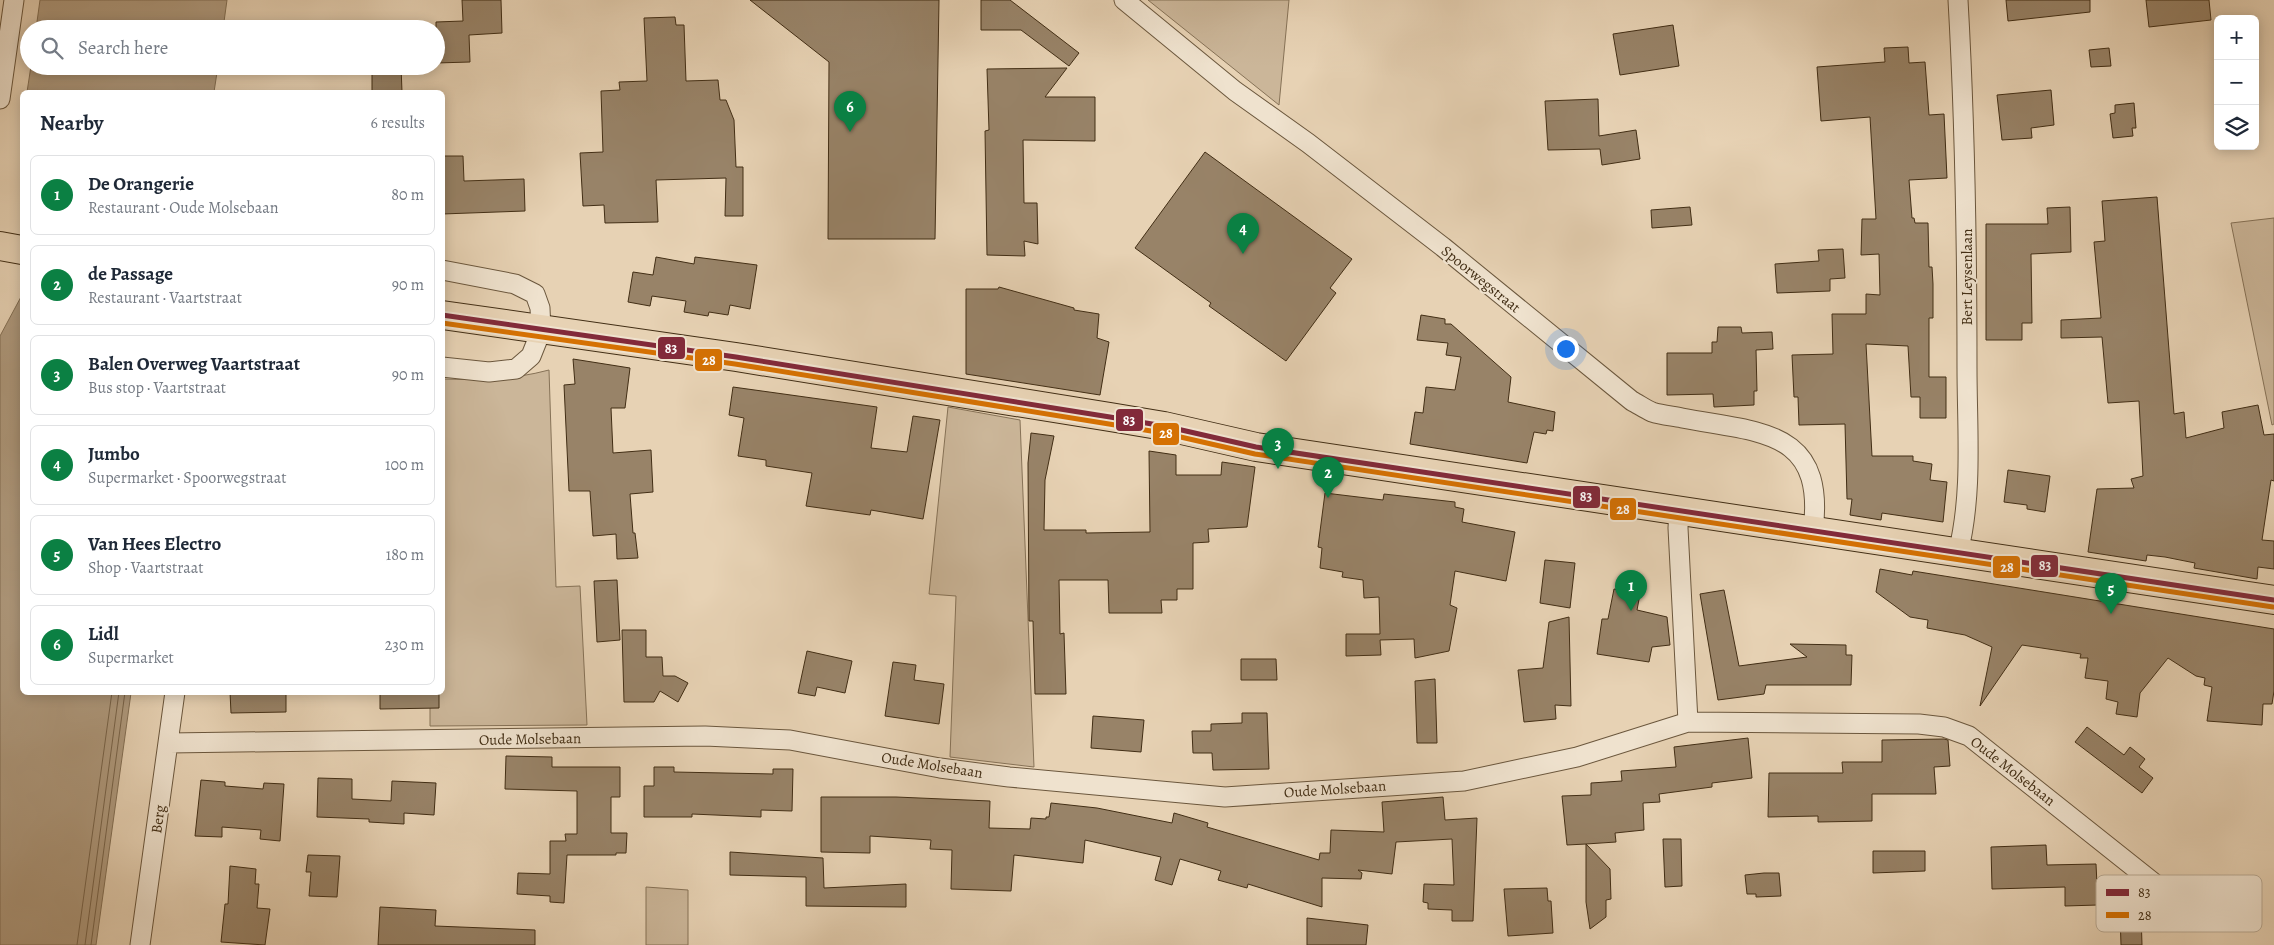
<!DOCTYPE html>
<meta charset="utf-8">
<style>
body{margin:0;font-family:Alegreya,serif;background:#f2f2f3;color:#1f2937}
.controls{position:absolute;right:15px;top:15px;display:grid;overflow:hidden;border-radius:8px;box-shadow:0 2px 12px #0003}
.controls button{width:45px;height:45px;display:grid;place-items:center;padding:0;border:0;border-bottom:1px solid #e0e1e3;background:#fff;color:#1f2937;font:25px sans-serif}
.you{position:absolute;left:1565px;top:348px;width:18px;height:18px;margin:-12px;border:4px solid #fff;border-radius:50%;background:#1a73e8;box-shadow:0 0 0 8px #1a73e833}
.badge{display:grid;place-items:center;width:32px;height:32px;border-radius:50%;background:#0b8043;color:#fff;font-size:16px;font-weight:700}
.pin{position:absolute;translate:-50% -41px;filter:drop-shadow(0 1px 2px #0008)}
.pin::after{content:'';position:absolute;top:26px;width:18px;height:15px;background:inherit;clip-path:polygon(0 0,100% 0,50% 100%)}
.list{margin:0;padding:0;list-style:none}
h2{display:flex;justify-content:space-between;align-items:center;height:65px;margin:0;padding:0 20px;font-size:21px}
h2 small{font-size:16px;font-weight:400;color:#747a83}
.list li{display:grid;grid-template-columns:32px 1fr auto;gap:15px;align-items:center;box-sizing:border-box;height:80px;margin:0 10px 10px;padding:0 10px;border:1px solid #e0e1e3;border-radius:8px}
.list b{display:block;font-size:19px;white-space:nowrap}
.list p{margin:0;font-size:16px;white-space:nowrap;color:#747a83}
.list em{font-size:16px;font-style:normal;color:#747a83}
.icon{flex:none;width:28px;height:28px;fill:none;stroke:currentColor;stroke-width:2;stroke-linecap:round;stroke-linejoin:round}
.map{position:relative;flex:none;width:2274px;height:945px;overflow:hidden}
.search{position:absolute;background:#fff;box-shadow:0 2px 12px #0003;left:20px;top:20px;width:425px;height:55px;display:flex;align-items:center;gap:12px;box-sizing:border-box;padding:0 18px;border-radius:28px;color:#747a83;font-size:19px}
.panel{position:absolute;background:#fff;box-shadow:0 2px 12px #0003;left:20px;top:90px;width:425px;height:605px;border-radius:8px}
.map>svg:first-child{display:block}
</style>
<div class="map">
<svg width="2274" height="945" viewBox="0 0 2274 945">
<rect width="100%" height="100%" fill="#e7d2b4"/>
<filter id="stains"><feTurbulence type="fractalNoise" baseFrequency=".004" numOctaves="4"/><feColorMatrix values="0 0 0 0 .2 0 0 0 0 .09 0 0 0 0 .02 0 0 0 .5 -.17"/></filter>
<radialGradient id="worn" r=".72"><stop offset=".6" stop-color="#630" stop-opacity="0"/><stop offset="1" stop-color="#630" stop-opacity=".3"/></radialGradient>
<path fill="#cbb699" stroke="#867257" d="M 1148,0 L 1289,0 L 1279,105 Z
M 2274,218 L 2274,424 L 2272,425 L 2231,223 Z
M 549,370 L 556,587 L 580,586 L 587,725 L 430,726 L 430,693 L 442,692 L 443,379 C 481,380 511,380 549,370 Z
M 948,407 L 1020,420 L 1034,767 L 950,757 L 956,596 L 929,594 Z
M 646,887 L 688,890 L 688,945 L 646,945 Z"/>
<path fill="#af9a7e" stroke="#836f54" d="M 40,0 L 227,0 L 223,29 L 36,29 Z
M 31,66 L 218,66 L 214,92 L 27,92 Z
M 22,295 L 22,692 L 131,693 L 96,945 L 0,945 L 0,336 Z"/>
<g fill="none" stroke-linecap="round" stroke-linejoin="round">
<path stroke="#78644a" stroke-width="1" d="M 77,945 L 112,692
M 85,945 L 119,692
M 91,945 L 125,692"/>
</g>
<path fill="#988368" stroke="#422e15" d="M 462,0 L 501,0 L 502,33 L 469,35 L 470,62 L 436,63 L 436,22 L 463,21 Z
M 750,0 L 939,0 L 935,239 L 828,239 L 829,62 Z
M 981,0 L 1010,0 L 1079,53 L 1069,66 L 1021,30 L 981,30 Z
M 2006,0 L 2090,0 L 2090,12 L 2008,21 Z
M 2146,0 L 2209,0 L 2211,20 L 2149,27 Z
M 675,17 L 676,25 L 684,25 L 686,81 L 718,80 L 720,100 L 726,100 L 734,120 L 736,167 L 743,167 L 743,216 L 725,216 L 726,178 L 656,180 L 658,222 L 605,223 L 604,205 L 583,206 L 580,153 L 603,152 L 601,91 L 620,90 L 619,82 L 647,81 L 644,18 Z
M 1673,25 L 1679,66 L 1620,75 L 1613,34 Z
M 1908,47 L 1909,63 L 1925,62 L 1929,115 L 1944,114 L 1947,178 L 1909,180 L 1912,218 L 1914,218 L 1915,223 L 1928,223 L 1929,267 L 1932,267 L 1933,284 L 1933,318 L 1929,318 L 1929,377 L 1946,377 L 1946,418 L 1920,418 L 1920,397 L 1911,397 L 1908,346 L 1866,344 L 1872,456 L 1913,456 L 1913,461 L 1932,464 L 1930,480 L 1947,482 L 1943,522 L 1882,513 L 1881,520 L 1850,515 L 1852,499 L 1847,499 L 1845,424 L 1799,425 L 1798,397 L 1794,397 L 1792,355 L 1833,354 L 1832,314 L 1866,314 L 1866,294 L 1880,295 L 1879,254 L 1861,255 L 1862,219 L 1876,219 L 1870,117 L 1821,121 L 1817,67 L 1885,62 L 1884,48 Z
M 2109,48 L 2111,66 L 2091,67 L 2089,50 Z
M 372,66 L 401,66 L 402,92 L 372,92 Z
M 1067,68 L 1045,97 L 1095,97 L 1095,141 L 1023,140 L 1024,203 L 1037,203 L 1038,244 L 1024,241 L 1025,256 L 987,255 L 985,131 L 989,130 L 987,69 Z
M 2051,90 L 2054,125 L 2031,128 L 2032,138 L 2002,140 L 1997,95 Z
M 1598,99 L 1599,136 L 1636,130 L 1640,159 L 1602,165 L 1600,149 L 1548,150 L 1545,101 Z
M 2134,103 L 2136,128 L 2132,128 L 2133,136 L 2113,138 L 2110,114 L 2115,113 L 2115,105 Z
M 1205,152 L 1352,259 L 1330,288 L 1336,293 L 1286,361 L 1209,306 L 1211,303 L 1135,248 Z
M 442,156 L 463,156 L 464,181 L 524,179 L 525,211 L 442,214 Z
M 2157,197 L 2174,414 L 2184,412 L 2186,438 L 2224,428 L 2222,412 L 2258,405 L 2264,435 L 2274,434 L 2274,481 L 2271,480 L 2262,540 L 2274,541 L 2274,569 L 2258,567 L 2257,579 L 2194,568 L 2195,563 L 2165,557 L 2147,555 L 2146,561 L 2088,552 L 2097,489 L 2134,488 L 2131,479 L 2143,476 L 2139,401 L 2108,403 L 2102,337 L 2061,338 L 2061,320 L 2101,318 L 2094,242 L 2105,241 L 2102,201 Z
M 1690,207 L 1692,225 L 1652,228 L 1651,210 Z
M 2070,207 L 2071,252 L 2031,254 L 2032,323 L 2022,323 L 2022,340 L 1986,340 L 1986,224 L 2048,224 L 2047,208 Z
M 1843,249 L 1845,278 L 1830,279 L 1830,291 L 1777,293 L 1775,264 L 1819,261 L 1818,250 Z
M 656,257 L 694,264 L 695,257 L 757,265 L 750,309 L 730,305 L 728,315 L 709,312 L 708,316 L 684,312 L 686,301 L 652,296 L 650,306 L 628,302 L 633,272 L 653,275 Z
M 999,287 L 1074,308 L 1074,310 L 1099,314 L 1097,338 L 1109,342 L 1100,395 L 966,374 L 966,289 L 998,289 Z
M 1421,315 L 1445,319 L 1445,324 L 1451,324 L 1511,377 L 1508,402 L 1555,412 L 1553,431 L 1547,430 L 1546,434 L 1534,432 L 1527,463 L 1410,444 L 1415,412 L 1423,413 L 1426,387 L 1455,390 L 1461,357 L 1446,355 L 1448,343 L 1417,340 Z
M 1718,327 L 1741,327 L 1742,333 L 1772,332 L 1773,349 L 1756,350 L 1757,391 L 1754,391 L 1754,405 L 1714,407 L 1713,394 L 1667,395 L 1667,353 L 1712,353 L 1712,342 L 1717,342 Z
M 573,359 L 630,368 L 625,408 L 611,408 L 613,453 L 651,450 L 653,492 L 630,494 L 633,533 L 635,533 L 638,558 L 617,559 L 616,534 L 593,536 L 590,491 L 569,491 L 564,385 L 575,384 Z
M 733,387 L 877,407 L 871,448 L 907,452 L 913,416 L 940,420 L 923,519 L 871,510 L 870,515 L 806,506 L 812,473 L 766,466 L 766,460 L 738,456 L 744,418 L 729,415 Z
M 1031,433 L 1054,436 L 1045,480 L 1044,530 L 1086,530 L 1086,533 L 1150,532 L 1149,451 L 1176,455 L 1176,475 L 1221,475 L 1222,462 L 1255,467 L 1247,527 L 1208,529 L 1209,542 L 1193,543 L 1193,589 L 1177,589 L 1177,600 L 1161,600 L 1162,613 L 1109,613 L 1108,580 L 1059,580 L 1060,634 L 1064,633 L 1066,694 L 1035,694 L 1033,621 L 1029,621 L 1028,463 Z
M 2008,470 L 2050,476 L 2045,512 L 2027,509 L 2027,505 L 2004,502 Z
M 1325,493 L 1383,500 L 1384,494 L 1455,502 L 1455,507 L 1464,509 L 1462,522 L 1515,532 L 1506,581 L 1455,571 L 1450,605 L 1457,608 L 1449,651 L 1415,658 L 1414,639 L 1380,640 L 1381,655 L 1346,656 L 1346,634 L 1380,634 L 1379,597 L 1364,598 L 1363,580 L 1342,577 L 1343,572 L 1320,568 L 1322,548 L 1318,547 Z
M 1545,560 L 1575,563 L 1570,608 L 1540,603 Z
M 1880,569 L 1912,575 L 1913,571 L 2274,629 L 2274,691 L 2272,704 L 2263,704 L 2262,725 L 2207,721 L 2212,687 L 2204,685 L 2205,678 L 2196,676 L 2168,658 L 2140,693 L 2137,717 L 2116,714 L 2118,702 L 2106,699 L 2108,681 L 2085,678 L 2088,658 L 2080,658 L 2081,654 L 2022,645 L 1980,706 L 1992,647 L 1965,635 L 1927,628 L 1928,620 L 1910,617 L 1876,592 Z
M 617,580 L 620,640 L 597,642 L 594,581 Z
M 1614,589 L 1640,594 L 1637,610 L 1667,617 L 1670,645 L 1652,647 L 1649,662 L 1597,654 L 1602,619 L 1608,619 Z
M 1724,590 L 1739,666 L 1807,657 L 1790,644 L 1846,645 L 1846,655 L 1852,655 L 1851,685 L 1766,685 L 1764,694 L 1718,700 L 1700,594 Z
M 1569,617 L 1571,706 L 1555,705 L 1556,719 L 1524,722 L 1518,670 L 1543,668 L 1549,622 Z
M 622,630 L 646,630 L 646,657 L 662,657 L 663,676 L 675,676 L 688,683 L 678,702 L 660,691 L 654,702 L 624,702 Z
M 807,651 L 852,661 L 845,693 L 817,687 L 815,696 L 798,693 Z
M 1241,659 L 1276,659 L 1277,680 L 1241,680 Z
M 893,662 L 916,665 L 914,680 L 944,684 L 939,724 L 885,716 Z
M 1435,679 L 1437,743 L 1417,743 L 1415,681 Z
M 230,692 L 286,692 L 286,712 L 231,713 Z
M 380,692 L 439,692 L 439,708 L 380,709 Z
M 1242,713 L 1267,713 L 1269,769 L 1213,770 L 1212,753 L 1193,753 L 1192,731 L 1211,731 L 1211,724 L 1242,723 Z
M 1093,716 L 1144,720 L 1141,752 L 1091,748 Z
M 2087,727 L 2124,755 L 2130,747 L 2145,759 L 2139,767 L 2153,778 L 2142,793 L 2075,742 Z
M 1748,738 L 1752,778 L 1712,783 L 1712,787 L 1659,794 L 1660,802 L 1643,803 L 1644,830 L 1615,833 L 1616,842 L 1586,844 L 1610,869 L 1611,899 L 1606,900 L 1606,917 L 1590,929 L 1586,902 L 1586,844 L 1567,845 L 1562,796 L 1591,795 L 1591,783 L 1622,781 L 1621,771 L 1676,767 L 1674,747 Z
M 1944,739 L 1948,740 L 1950,766 L 1934,767 L 1936,794 L 1872,794 L 1872,821 L 1818,822 L 1818,816 L 1768,817 L 1769,773 L 1843,773 L 1842,762 L 1882,762 L 1882,740 Z
M 506,756 L 552,757 L 552,767 L 620,767 L 620,797 L 611,797 L 611,833 L 627,833 L 626,853 L 616,853 L 616,855 L 567,855 L 564,903 L 550,902 L 550,896 L 517,894 L 518,873 L 550,874 L 550,841 L 566,841 L 565,834 L 577,834 L 577,791 L 505,789 Z
M 654,767 L 674,767 L 674,772 L 773,774 L 773,769 L 793,769 L 792,811 L 761,810 L 761,817 L 692,814 L 692,817 L 644,817 L 644,786 L 654,786 Z
M 318,778 L 352,779 L 352,799 L 391,801 L 392,781 L 436,783 L 434,815 L 404,813 L 404,824 L 369,822 L 369,819 L 317,817 Z
M 201,780 L 225,782 L 225,786 L 263,789 L 264,783 L 284,784 L 280,841 L 260,839 L 261,830 L 222,827 L 222,837 L 195,836 Z
M 821,797 L 896,797 L 990,801 L 989,828 L 1030,829 L 1031,818 L 1046,819 L 1046,817 L 1049,817 L 1051,803 L 1097,808 L 1172,823 L 1174,813 L 1208,823 L 1207,827 L 1319,860 L 1320,853 L 1330,853 L 1331,830 L 1384,832 L 1382,802 L 1443,797 L 1445,820 L 1477,818 L 1473,921 L 1452,921 L 1452,910 L 1428,909 L 1428,903 L 1423,902 L 1424,884 L 1454,885 L 1452,839 L 1396,842 L 1392,874 L 1358,870 L 1362,873 L 1361,879 L 1322,878 L 1322,907 L 1248,884 L 1247,888 L 1218,880 L 1221,871 L 1180,859 L 1172,885 L 1155,880 L 1161,857 L 1085,840 L 1083,863 L 1014,855 L 1011,891 L 951,889 L 952,850 L 930,849 L 931,840 L 870,836 L 870,853 L 821,852 Z
M 1663,839 L 1681,839 L 1682,886 L 1665,887 Z
M 2046,845 L 2047,865 L 2096,864 L 2098,905 L 2065,906 L 2065,887 L 1992,889 L 1991,847 Z
M 1873,851 L 1925,851 L 1925,871 L 1873,873 Z
M 730,852 L 823,858 L 824,888 L 906,884 L 906,907 L 806,906 L 806,877 L 730,875 Z
M 308,855 L 340,856 L 337,897 L 309,896 L 311,872 L 306,872 Z
M 230,866 L 256,869 L 255,884 L 259,884 L 257,908 L 270,909 L 265,945 L 221,942 L 225,904 L 228,904 Z
M 1764,873 L 1779,873 L 1781,896 L 1756,897 L 1756,894 L 1747,894 L 1745,875 Z
M 1547,888 L 1548,901 L 1551,901 L 1553,933 L 1508,936 L 1504,889 Z
M 380,907 L 436,910 L 435,926 L 535,930 L 535,945 L 378,945 Z
M 2141,913 L 2142,945 L 2121,945 L 2120,914 Z
M 1307,918 L 1368,925 L 1366,945 L 1307,945 Z"/>
<g fill="none" stroke-linecap="round" stroke-linejoin="round">
<defs>
<path id="street" d="M 1124,0 L 1235,91 L 1308,143 L 1443,247 L 1632,401 C 1638,404 1645,409 1652,412 C 1661,415 1672,416 1682,418 C 1759,433 1826,428 1813,531
M 1958,0 C 1965,123 1967,245 1967,368 C 1967,429 1973,493 1958,553
M 0,99 L 14,0
M 442,270 L 515,284 L 535,294 L 540,308 L 541,331 L 531,356 L 516,369 L 489,372 L 442,367
M 1679,510 L 1678,528 L 1688,722
M 169,743 L 705,736 L 790,740 L 940,768 L 1009,777 L 1225,797 L 1464,781 L 1577,757 L 1688,722 L 1919,724 L 1944,727 L 1969,736 L 2184,907
M 140,945 L 175,692"/>
<path id="primary" d="M 0,246 L 22,250
M 442,315 L 736,357 L 1110,417 L 1164,426 L 1256,447 L 2274,600"/>
</defs>
<use href="#street" stroke="#6b573d" stroke-width="21"/>
<use href="#primary" stroke="#422e15" stroke-width="30"/>
<use href="#street" stroke="#efe2ce" stroke-width="19"/>
<use href="#primary" stroke="#e7d2b4" stroke-width="28"/>
<defs>
<path id="bus-1" d="M 442,315 L 736,357 L 1110,417 L 1164,426 L 1256,447 L 2274,600"/>
<path id="bus-2" d="M 442,323 L 735,364 L 1109,424 L 1163,433 L 1255,454 L 2273,607"/>
</defs>
<use href="#bus-1" stroke="#efe2ce" stroke-width="9"/>
<use href="#bus-2" stroke="#efe2ce" stroke-width="9"/>
<use href="#bus-1" stroke="#822a3a" stroke-width="5"/>
<use href="#bus-2" stroke="#d57103" stroke-width="5"/>
</g>
<g text-anchor="middle" stroke-width="4" stroke-linejoin="round" paint-order="stroke">
<g font-size="15" fill="#422e15" stroke="#efe2ce">
<text transform="translate(1967 277) rotate(-90)" y="5">Bert Leysenlaan</text>
<text transform="translate(1481 279) rotate(39)" y="5">Spoorwegstraat</text>
<text transform="translate(530 739) rotate(-1)" y="5">Oude Molsebaan</text>
<text transform="translate(932 765) rotate(9)" y="5">Oude Molsebaan</text>
<text transform="translate(2013 771) rotate(38)" y="5">Oude Molsebaan</text>
<text transform="translate(1335 789) rotate(-4)" y="5">Oude Molsebaan</text>
<text transform="translate(158 819) rotate(-82)" y="5">Berg</text>
</g>
</g>
<rect x="2096" y="875" width="166" height="57" rx="8" fill="#efe2ce" stroke="#bbac96" stroke-width="1"/>
<rect x="2106" y="889" width="23" height="7" fill="#822a3a"/>
<rect x="2106" y="912" width="23" height="6" fill="#d57103"/>
<g font-size="14" fill="#422e15">
<text x="2138" y="897">83</text>
<text x="2138" y="920">28</text>
</g>
<g stroke="#efe2ce" stroke-width="2">
<rect x="657" y="336" width="29" height="24" rx="5" fill="#822a3a"/>
<rect x="694" y="348" width="29" height="24" rx="5" fill="#d57103"/>
<rect x="1115" y="408" width="29" height="24" rx="5" fill="#822a3a"/>
<rect x="1152" y="422" width="28" height="24" rx="5" fill="#d57103"/>
<rect x="1572" y="485" width="29" height="24" rx="5" fill="#822a3a"/>
<rect x="1609" y="497" width="28" height="24" rx="5" fill="#d57103"/>
<rect x="2030" y="554" width="29" height="24" rx="5" fill="#822a3a"/>
<rect x="1992" y="555" width="29" height="24" rx="5" fill="#d57103"/>
</g>
<g font-size="14" text-anchor="middle" font-weight="bold" fill="#fff">
<text x="671" y="353">83</text>
<text x="709" y="365">28</text>
<text x="1129" y="425">83</text>
<text x="1166" y="438">28</text>
<text x="1586" y="501">83</text>
<text x="1623" y="514">28</text>
<text x="2045" y="570">83</text>
<text x="2007" y="572">28</text>
</g>
<rect width="100%" height="100%" filter="url(#stains)"/>
<rect width="100%" height="100%" fill="url(#worn)"/>
</svg>
<div class="controls">
<button>+</button>
<button>−</button>
<button><svg class="icon" aria-label="layers" viewBox="0 0 24 24"><path d="M12 4l9 5-9 5-9-5zM3 14l9 5 9-5"/></svg></button>
</div>
<div class="you"></div>
<div class="pin badge" style="left:1631px;top:611px">1</div>
<div class="pin badge" style="left:1328px;top:498px">2</div>
<div class="pin badge" style="left:1278px;top:469px">3</div>
<div class="pin badge" style="left:1243px;top:254px">4</div>
<div class="pin badge" style="left:2111px;top:614px">5</div>
<div class="pin badge" style="left:850px;top:132px">6</div>
<div class="search"><svg class="icon" aria-label="search" viewBox="0 0 24 24"><circle cx="10" cy="10" r="6"/><path d="M15 15l6 6"/></svg>Search here</div>
<section class="panel">
<h2>Nearby<small>6 results</small></h2>
<ul class="list">
<li><span class="badge">1</span><div><b>De Orangerie</b><p>Restaurant · Oude Molsebaan</p></div><em>80 m</em></li>
<li><span class="badge">2</span><div><b>de Passage</b><p>Restaurant · Vaartstraat</p></div><em>90 m</em></li>
<li><span class="badge">3</span><div><b>Balen Overweg Vaartstraat</b><p>Bus stop · Vaartstraat</p></div><em>90 m</em></li>
<li><span class="badge">4</span><div><b>Jumbo</b><p>Supermarket · Spoorwegstraat</p></div><em>100 m</em></li>
<li><span class="badge">5</span><div><b>Van Hees Electro</b><p>Shop · Vaartstraat</p></div><em>180 m</em></li>
<li><span class="badge">6</span><div><b>Lidl</b><p>Supermarket</p></div><em>230 m</em></li>
</ul>
</section>
</div>
